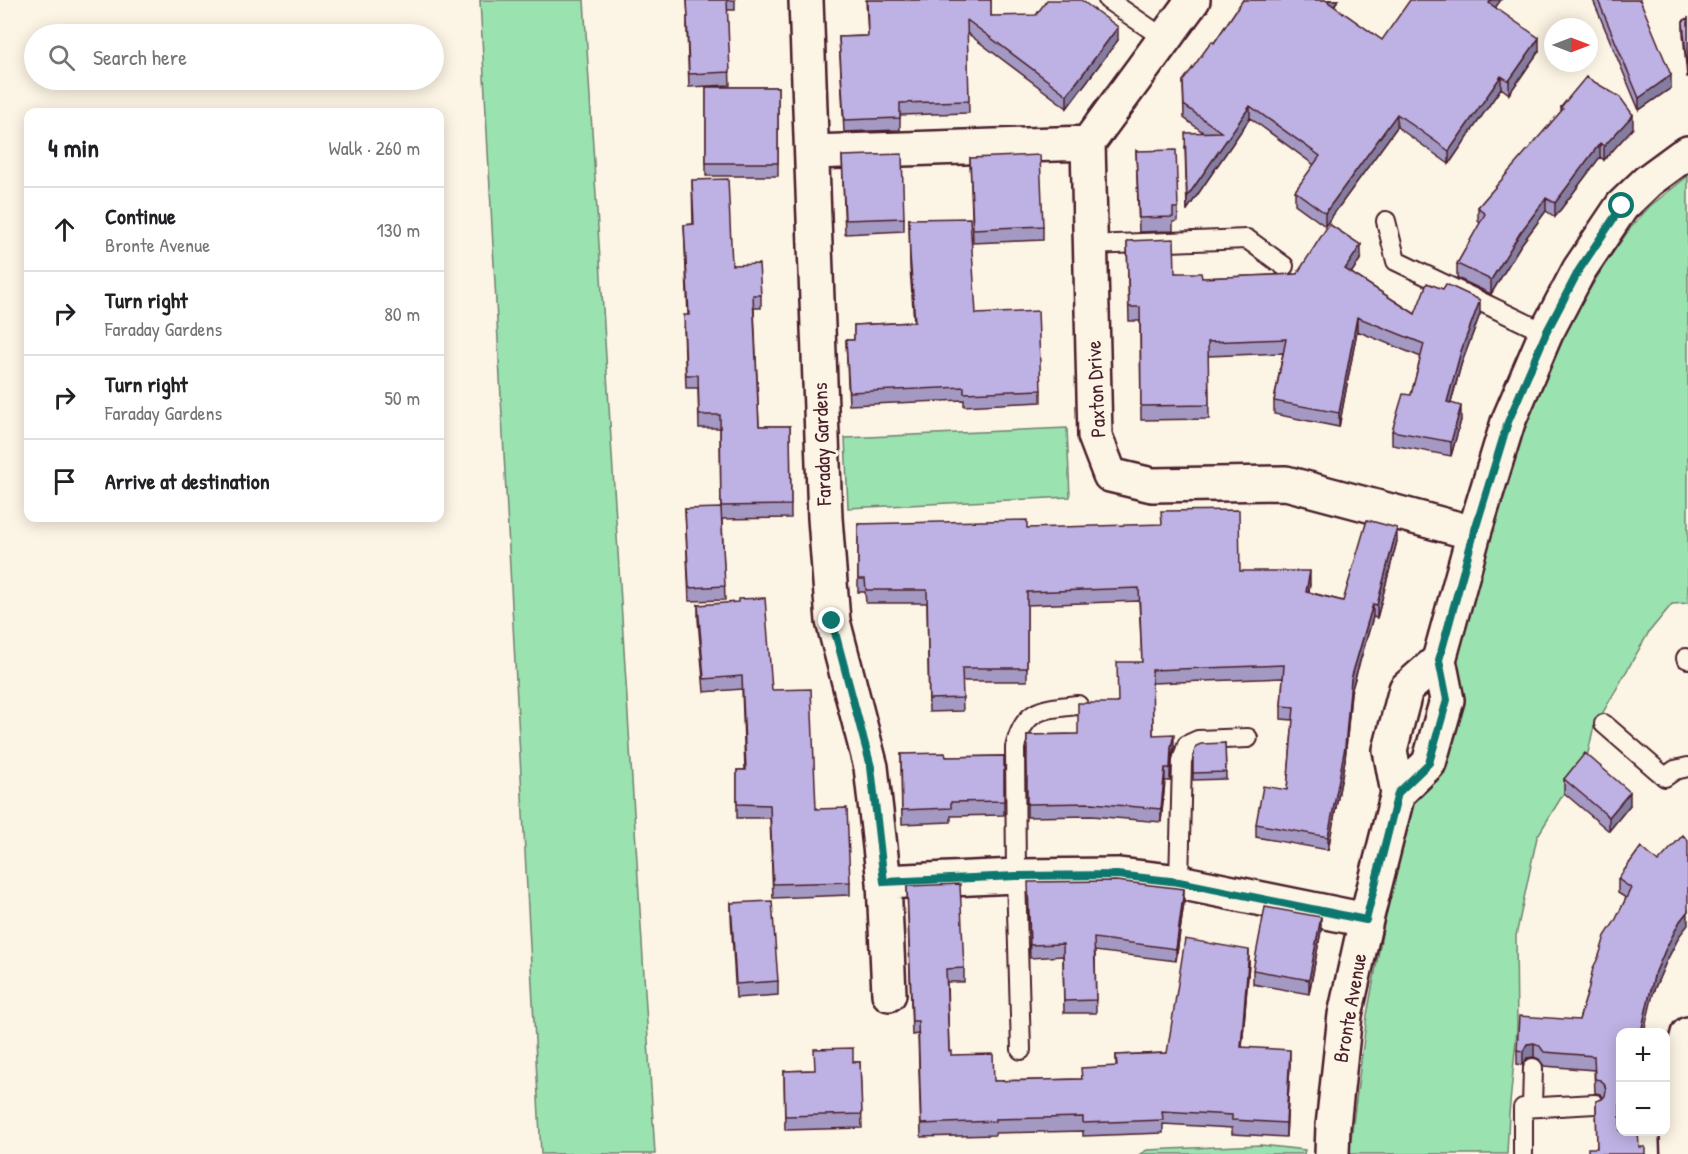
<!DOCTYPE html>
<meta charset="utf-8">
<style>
body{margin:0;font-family:"Patrick Hand",sans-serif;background:#f6f6f6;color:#202124}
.controls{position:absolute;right:18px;bottom:18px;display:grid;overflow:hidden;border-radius:12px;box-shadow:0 3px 15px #0003}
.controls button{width:54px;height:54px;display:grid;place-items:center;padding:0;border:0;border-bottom:2px solid #e0e0e0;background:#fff;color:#202124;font:30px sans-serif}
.compass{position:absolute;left:1544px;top:18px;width:54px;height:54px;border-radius:50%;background:#fff;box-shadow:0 3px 15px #0003;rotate:90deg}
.stop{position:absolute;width:18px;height:18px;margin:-14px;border:4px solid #0f766e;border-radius:50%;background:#fff}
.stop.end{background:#0f766e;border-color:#fff;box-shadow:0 2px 6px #0008}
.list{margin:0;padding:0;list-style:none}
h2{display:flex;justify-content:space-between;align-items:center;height:78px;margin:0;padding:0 24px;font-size:26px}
h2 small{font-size:20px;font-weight:400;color:#757577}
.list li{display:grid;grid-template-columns:39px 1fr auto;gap:18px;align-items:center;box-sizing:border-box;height:84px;padding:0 24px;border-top:2px solid #e0e0e0}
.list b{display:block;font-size:22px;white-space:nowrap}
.list p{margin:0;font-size:20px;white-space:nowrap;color:#757577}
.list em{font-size:20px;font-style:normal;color:#757577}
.icon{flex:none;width:33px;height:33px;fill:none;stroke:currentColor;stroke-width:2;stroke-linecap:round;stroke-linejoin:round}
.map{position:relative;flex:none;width:1688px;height:1154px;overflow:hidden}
.search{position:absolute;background:#fff;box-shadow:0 3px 15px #0003;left:24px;top:24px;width:420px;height:66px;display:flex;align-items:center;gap:15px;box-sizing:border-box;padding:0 21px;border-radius:33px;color:#757577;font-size:22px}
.panel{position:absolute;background:#fff;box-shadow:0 3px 15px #0003;left:24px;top:108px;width:420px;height:414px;border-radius:12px}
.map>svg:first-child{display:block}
</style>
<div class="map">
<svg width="1688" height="1154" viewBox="0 0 1688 1154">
<rect width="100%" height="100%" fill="#fcf5e5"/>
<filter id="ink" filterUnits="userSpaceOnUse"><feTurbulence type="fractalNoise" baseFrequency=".0167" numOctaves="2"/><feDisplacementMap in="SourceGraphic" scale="12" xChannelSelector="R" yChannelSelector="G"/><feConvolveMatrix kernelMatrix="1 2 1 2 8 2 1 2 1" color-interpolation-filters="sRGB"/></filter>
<g filter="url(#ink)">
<path fill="#9ae2b0" stroke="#72806e" stroke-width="1.5" d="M 480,0 L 584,0 L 655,1154 L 541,1154 Z
M 1688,176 L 1688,603 L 1672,604 L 1649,632 L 1593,730 L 1585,767 L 1564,793 L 1537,837 L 1516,936 L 1517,1029 L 1509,1114 L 1507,1154 L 1349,1154 L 1367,1015 L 1393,875 L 1415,798 L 1462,703 L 1457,656 L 1517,446 L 1543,374 L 1574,315 L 1605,264 L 1631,227 L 1650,206 Z
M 1067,428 L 1070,497 L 848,508 L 845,438 Z
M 1261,1145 L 1305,1150 L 1304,1154 L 1140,1154 L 1147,1150 Z"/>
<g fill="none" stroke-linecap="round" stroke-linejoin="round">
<defs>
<path id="lane" d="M 1108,0 L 1165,39
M 1386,221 L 1396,261 L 1546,333
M 1090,245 L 1247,239 L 1284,266
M 1686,658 L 1688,659
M 1604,724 L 1665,777 L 1675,770 L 1688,767
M 1179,882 L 1182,761 L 1187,745 L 1198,740 L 1248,738
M 1021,1050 L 1016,876 L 1015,748 C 1024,708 1042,709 1078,705
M 1532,1107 L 1533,1068
M 1523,1154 L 1523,1108 L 1595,1104"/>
<path id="street" d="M 806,0 L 825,518 L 833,621 L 871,767 L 884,882 L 889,994
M 1193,0 L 1088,143 L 1095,436 L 1110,475 L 1152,485 L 1286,483 L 1474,533
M 812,152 L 1088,143
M 1439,660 L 1406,689 L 1390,750 L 1398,793 L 1429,763 L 1447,700 L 1439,660 L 1474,533 L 1508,422 L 1546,333 L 1579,270 L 1622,206 L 1648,181 L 1682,156 L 1688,153
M 884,882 L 1016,876 L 1117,875 L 1179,882 L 1366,920
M 1332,1154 L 1333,1126 L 1345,1015 L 1366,920 L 1398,793
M 1678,1154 L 1676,1104 L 1684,1049 L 1688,1034"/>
</defs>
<use href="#lane" stroke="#4a1f2b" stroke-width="22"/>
<use href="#street" stroke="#4a1f2b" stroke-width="38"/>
<use href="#lane" stroke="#fcf5e5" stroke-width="18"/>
<use href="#street" stroke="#fcf5e5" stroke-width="33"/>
</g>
<path fill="#a399c3" stroke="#4a1f2b" stroke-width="1.5" d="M 687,0 L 735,0 L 735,10 L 727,10 L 730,85 L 689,87 L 687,31 L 687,17 L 688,17 Z
M 866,0 L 991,0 L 991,16 L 1118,40 L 1067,108 L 967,33 L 969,113 L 900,115 L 900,130 L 844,132 L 839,37 L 868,36 Z
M 1243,0 L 1338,0 L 1334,6 L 1382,40 L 1495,7 L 1539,51 L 1509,94 L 1501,88 L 1449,164 L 1397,127 L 1325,226 L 1295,204 L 1295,191 L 1314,165 L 1250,118 L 1187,210 L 1185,146 L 1204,133 L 1184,118 L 1183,81 L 1214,43 Z
M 1593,0 L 1640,0 L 1671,88 L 1639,110 Z
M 1688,18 L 1688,77 L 1687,77 L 1683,33 L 1683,21 Z
M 706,87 L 778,87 L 778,176 L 706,176 Z
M 1561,107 L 1633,128 L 1604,160 L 1600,157 L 1555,217 L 1546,211 L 1520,246 L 1491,294 L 1457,278 L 1457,264 L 1480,223 L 1478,221 L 1478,207 L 1561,112 Z
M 1136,151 L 1178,208 L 1178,221 L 1173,222 L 1173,231 L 1139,232 Z
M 842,156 L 904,218 L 904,231 L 845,234 Z
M 970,158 L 1043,226 L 1043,240 L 973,243 Z
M 692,180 L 732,265 L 761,295 L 761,308 L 754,308 L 759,426 L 790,426 L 791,518 L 722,519 L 725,600 L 689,601 L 685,509 L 721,517 L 720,428 L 699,428 L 698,388 L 686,388 L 684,328 L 688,315 L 684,225 L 693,224 Z
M 909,219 L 976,314 L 1041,390 L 1041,402 L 964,406 L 964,400 L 849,405 L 846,340 L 854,340 L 854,325 L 914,322 L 910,268 Z
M 1127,241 L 1175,273 L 1202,278 L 1297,274 L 1361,258 L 1351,273 L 1415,314 L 1480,314 L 1461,365 L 1451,403 L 1461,420 L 1451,456 L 1392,445 L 1392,431 L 1411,395 L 1421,357 L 1357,331 L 1339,427 L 1274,414 L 1274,401 L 1283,353 L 1208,356 L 1209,419 L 1141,420 L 1140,321 L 1129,321 Z
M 858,524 L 1027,528 L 1240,571 L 1310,584 L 1309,592 L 1343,601 L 1397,541 L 1377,618 L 1373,617 L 1351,692 L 1345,760 L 1328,850 L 1256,837 L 1256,824 L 1287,790 L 1293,720 L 1281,719 L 1281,706 L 1283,678 L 1152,683 L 1153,735 L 1174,747 L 1171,760 L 1170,781 L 1165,781 L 1161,822 L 1092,816 L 1027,817 L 1027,735 L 1078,734 L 1117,703 L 1142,662 L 1139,601 L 1027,605 L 1027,681 L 962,681 L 963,711 L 929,712 L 927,603 L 866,603 L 865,592 L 858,592 Z
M 698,605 L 772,690 L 816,809 L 850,882 L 850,895 L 773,898 L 770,818 L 737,818 L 737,770 L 745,770 L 742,689 L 704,692 L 698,619 Z
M 1225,743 L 1226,779 L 1193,780 L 1193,756 Z
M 901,754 L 946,757 L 1004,756 L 1004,815 L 951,816 L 951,822 L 902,824 Z
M 1564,779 L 1630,805 L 1609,831 L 1564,793 Z
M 1641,847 L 1680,935 L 1666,962 L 1654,990 L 1597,1148 L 1596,1101 L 1602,1099 L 1603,1097 L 1600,1094 L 1595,1093 L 1594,1070 L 1544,1066 L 1539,1059 L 1534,1057 L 1527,1058 L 1523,1065 L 1517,1064 L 1517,1050 L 1579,1020 L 1599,956 L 1626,898 L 1618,893 L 1618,879 Z
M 907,886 L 964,968 L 964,982 L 947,982 L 949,1051 L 951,1055 L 994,1081 L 1081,1079 L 1116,1066 L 1116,1055 L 1167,1053 L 1249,963 L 1242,1047 L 1290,1063 L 1286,1137 L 1232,1134 L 1232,1128 L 1163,1124 L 1163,1133 L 1083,1136 L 1083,1131 L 995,1133 L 995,1135 L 921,1137 L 918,1034 L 912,1035 Z
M 1028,895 L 1184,902 L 1176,961 L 1095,951 L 1096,1013 L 1064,1013 L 1063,956 L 1030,958 Z
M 731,903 L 778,981 L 778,995 L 736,998 L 731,917 Z
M 1321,931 L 1309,994 L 1253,984 L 1253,970 Z
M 853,1062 L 860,1062 L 862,1128 L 785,1130 L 784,1071 L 815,1070 Z"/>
<path fill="#847d9f" stroke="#4a1f2b" stroke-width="1.5" d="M 1329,0 L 1338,0 L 1328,15 L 1328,2 Z
M 1491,0 L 1501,0 L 1489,16 L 1489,3 Z
M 1118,27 L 1118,40 L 1067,108 L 1067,95 Z
M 1539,38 L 1539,51 L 1509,94 L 1509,81 Z
M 1671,75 L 1671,88 L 1639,110 L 1639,98 Z
M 1501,76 L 1501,88 L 1449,164 L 1449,151 Z
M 1250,106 L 1250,118 L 1187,210 L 1187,197 Z
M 1397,114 L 1397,127 L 1325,226 L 1325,213 Z
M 1633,115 L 1633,128 L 1604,160 L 1604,146 Z
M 1600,143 L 1600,157 L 1555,217 L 1555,203 Z
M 1546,198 L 1546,211 L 1520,246 L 1491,294 L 1491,280 L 1520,233 Z
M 1361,245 L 1361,258 L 1345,283 L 1345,269 Z
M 1480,300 L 1480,314 L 1461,365 L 1447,416 L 1447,402 L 1461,351 Z
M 1357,317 L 1357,331 L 1339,427 L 1339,413 Z
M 1461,406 L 1461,420 L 1451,456 L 1451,442 Z
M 1397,528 L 1397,541 L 1377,618 L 1377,605 Z
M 1310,571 L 1310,584 L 1306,605 L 1306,592 Z
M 1373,604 L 1373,617 L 1351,692 L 1345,760 L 1328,850 L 1328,837 L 1351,679 Z
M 1174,734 L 1174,747 L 1171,760 L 1170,781 L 1171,747 Z
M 1165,768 L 1165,781 L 1161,822 L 1161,809 Z
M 1630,792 L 1630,805 L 1609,831 L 1609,817 Z
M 1184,889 L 1184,902 L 1176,961 L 1176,949 Z
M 1688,911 L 1688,925 L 1680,935 L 1666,962 L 1654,990 L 1644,1032 L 1641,1032 L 1654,976 L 1666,948 L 1680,921 Z
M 1321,917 L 1321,931 L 1309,994 L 1309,980 Z
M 1249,950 L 1249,963 L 1241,1060 L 1241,1047 Z
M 1534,1043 L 1534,1057 L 1527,1058 L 1523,1065 L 1523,1051 L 1527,1044 Z
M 1290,1050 L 1290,1063 L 1286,1137 L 1286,1123 Z"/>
<path fill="#bdb2e3" stroke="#4a1f2b" stroke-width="1.5" d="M 687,0 L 727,0 L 730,72 L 689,74 L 687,17 L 688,17 Z
M 867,0 L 991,0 L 991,16 L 1036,15 L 1047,0 L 1081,0 L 1118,27 L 1067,95 L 967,20 L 969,101 L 900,103 L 900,118 L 844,120 L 839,37 L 868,36 Z
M 1243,0 L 1329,0 L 1328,2 L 1382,40 L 1410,0 L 1491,0 L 1489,3 L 1539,38 L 1509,81 L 1501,76 L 1449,151 L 1397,114 L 1325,213 L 1295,191 L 1320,156 L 1250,106 L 1187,197 L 1185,133 L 1221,132 L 1184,105 L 1183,81 L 1212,41 L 1214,43 Z
M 1598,0 L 1640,0 L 1671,75 L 1639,98 Z
M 1688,18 L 1688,64 L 1687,65 L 1683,21 Z
M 1586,77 L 1620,97 L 1633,115 L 1604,146 L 1600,143 L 1555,203 L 1546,198 L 1520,233 L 1491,280 L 1457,264 L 1485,214 L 1478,207 L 1563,109 L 1561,107 Z
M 706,87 L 778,87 L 778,163 L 706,163 Z
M 1176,150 L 1178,208 L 1173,208 L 1173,217 L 1139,218 L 1136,151 Z
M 902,154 L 904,218 L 845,220 L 842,156 Z
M 1040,155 L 1043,226 L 973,229 L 970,158 Z
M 728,179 L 732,265 L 759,264 L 761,295 L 753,295 L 759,426 L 790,426 L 791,505 L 721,506 L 720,415 L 699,415 L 698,375 L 686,375 L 684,315 L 689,315 L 684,225 L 694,224 L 692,180 Z
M 970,218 L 976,314 L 1038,311 L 1041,390 L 964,393 L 964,387 L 849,392 L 846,340 L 854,340 L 854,325 L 915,322 L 910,255 L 909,219 Z
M 1329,224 L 1361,245 L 1345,269 L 1415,314 L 1427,283 L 1443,289 L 1446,284 L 1480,300 L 1461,351 L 1447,402 L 1461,406 L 1451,442 L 1392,431 L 1403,394 L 1411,395 L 1424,344 L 1357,317 L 1339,413 L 1274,401 L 1286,339 L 1208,342 L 1209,405 L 1141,406 L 1140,307 L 1129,307 L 1127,241 L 1174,239 L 1175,273 L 1201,273 L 1202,278 L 1297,274 Z
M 721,508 L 725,586 L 689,588 L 685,509 Z
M 1239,510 L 1240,571 L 1310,571 L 1306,592 L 1343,601 L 1367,520 L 1397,528 L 1377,605 L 1373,604 L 1351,679 L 1345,747 L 1328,837 L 1256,824 L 1263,786 L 1287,790 L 1294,707 L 1281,706 L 1284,665 L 1152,670 L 1153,735 L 1174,734 L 1171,747 L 1170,768 L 1165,768 L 1161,809 L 1092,803 L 1027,804 L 1027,735 L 1078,734 L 1078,703 L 1118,703 L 1117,662 L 1142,662 L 1139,588 L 1027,592 L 1027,668 L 962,668 L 963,698 L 929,699 L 927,590 L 866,590 L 865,579 L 858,579 L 858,524 L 1027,520 L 1027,528 L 1162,524 L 1161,511 Z
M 765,598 L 772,690 L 811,689 L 816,809 L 847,808 L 850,882 L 773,884 L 770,805 L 737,804 L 737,770 L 746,770 L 742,676 L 704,679 L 698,605 L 738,602 L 738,599 Z
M 1225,743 L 1226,772 L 1193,773 L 1193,756 L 1196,746 L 1201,744 Z
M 945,753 L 946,757 L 1004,756 L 1004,801 L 951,802 L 951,808 L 902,810 L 901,754 Z
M 1585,753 L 1630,792 L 1609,817 L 1564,779 Z
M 1683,835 L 1688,841 L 1688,911 L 1680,921 L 1666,948 L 1654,976 L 1641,1032 L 1620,1032 L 1620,1131 L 1638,1131 L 1639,1147 L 1645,1147 L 1645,1154 L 1588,1154 L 1588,1148 L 1597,1148 L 1596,1101 L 1602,1099 L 1605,1096 L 1606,1090 L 1604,1083 L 1600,1080 L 1595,1079 L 1594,1056 L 1544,1052 L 1539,1045 L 1534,1043 L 1527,1044 L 1523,1051 L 1517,1050 L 1519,1016 L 1579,1020 L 1588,991 L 1593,968 L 1599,956 L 1605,936 L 1615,921 L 1631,888 L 1618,879 L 1641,847 L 1658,862 Z
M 1116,881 L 1184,889 L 1176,949 L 1094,938 L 1096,1000 L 1064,1001 L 1063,944 L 1030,945 L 1028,882 Z
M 960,884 L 964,968 L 946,969 L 949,1051 L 951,1051 L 951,1055 L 993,1054 L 994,1081 L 1082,1079 L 1081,1068 L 1117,1066 L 1116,1055 L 1167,1053 L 1185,939 L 1249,950 L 1241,1047 L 1290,1050 L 1286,1123 L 1232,1120 L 1232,1115 L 1162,1111 L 1163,1120 L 1083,1123 L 1083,1117 L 995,1119 L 995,1121 L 921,1124 L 918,1021 L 912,1021 L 907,886 Z
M 772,901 L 778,981 L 736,984 L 731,903 Z
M 1265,907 L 1321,917 L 1309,980 L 1253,970 Z
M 853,1048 L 853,1062 L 860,1062 L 862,1114 L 785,1116 L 784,1071 L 815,1070 L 814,1049 Z"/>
</g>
<g fill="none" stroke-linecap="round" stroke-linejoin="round" filter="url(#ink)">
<path stroke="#0f766e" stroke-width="8" d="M 832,621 L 871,767 L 884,882 L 1016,876 L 1117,875 L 1179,882 L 1366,920 L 1398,793 L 1429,763 L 1447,700 L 1439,660 L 1474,533 L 1508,422 L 1546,333 L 1579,270 L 1622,206"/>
</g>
<g text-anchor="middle" stroke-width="6" stroke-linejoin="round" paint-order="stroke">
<g font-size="21" fill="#4a1f2b" stroke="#fcf5e5">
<text transform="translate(1096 389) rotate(-93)" y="7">Paxton Drive</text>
<text transform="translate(822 444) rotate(-92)" y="7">Faraday Gardens</text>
<text transform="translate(1350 1008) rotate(-80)" y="7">Bronte Avenue</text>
</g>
</g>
</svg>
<div class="controls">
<button>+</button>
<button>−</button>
</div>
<svg class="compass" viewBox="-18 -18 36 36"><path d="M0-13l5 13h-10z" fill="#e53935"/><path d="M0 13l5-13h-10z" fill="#757577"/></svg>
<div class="stop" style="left:1622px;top:206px"></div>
<div class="stop end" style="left:832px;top:621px"></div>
<div class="search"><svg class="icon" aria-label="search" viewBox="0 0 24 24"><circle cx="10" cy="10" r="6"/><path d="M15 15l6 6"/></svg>Search here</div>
<section class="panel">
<h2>4 min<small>Walk · 260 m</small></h2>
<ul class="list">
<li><svg class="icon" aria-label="ahead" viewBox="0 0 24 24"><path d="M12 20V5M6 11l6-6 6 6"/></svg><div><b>Continue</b><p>Bronte Avenue</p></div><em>130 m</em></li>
<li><svg class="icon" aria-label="right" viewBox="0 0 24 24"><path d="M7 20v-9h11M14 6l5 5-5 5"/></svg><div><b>Turn right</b><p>Faraday Gardens</p></div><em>80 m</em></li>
<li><svg class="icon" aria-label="right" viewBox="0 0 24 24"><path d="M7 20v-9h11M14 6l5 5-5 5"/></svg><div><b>Turn right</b><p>Faraday Gardens</p></div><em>50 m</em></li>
<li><svg class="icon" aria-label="arrive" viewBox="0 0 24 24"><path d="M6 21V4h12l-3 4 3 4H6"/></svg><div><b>Arrive at destination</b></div></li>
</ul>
</section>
</div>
